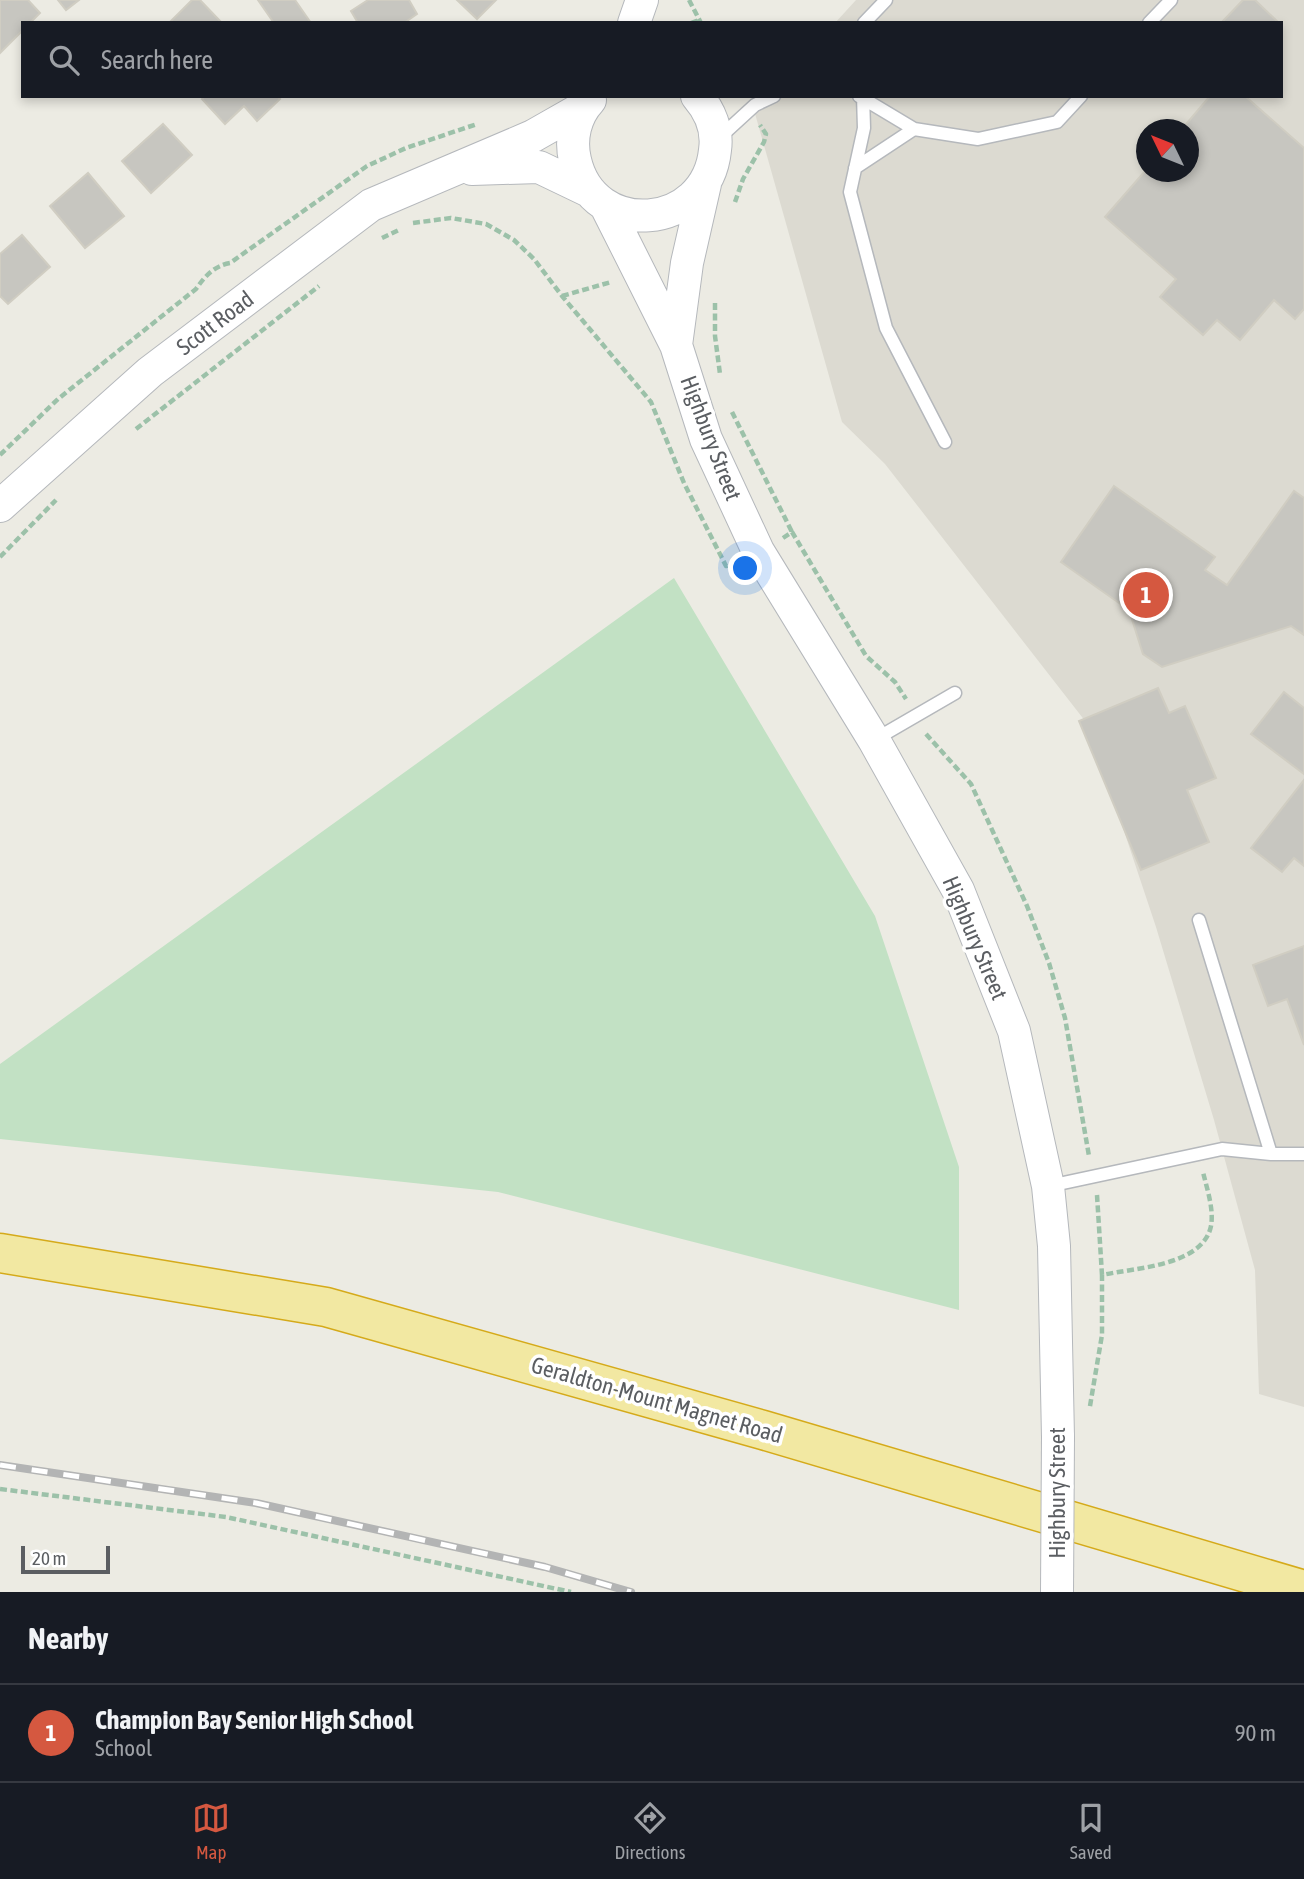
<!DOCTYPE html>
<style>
body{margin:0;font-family:"Asap Condensed",sans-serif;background:#20242c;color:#f1f3f6}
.compass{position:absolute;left:1136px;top:119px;width:63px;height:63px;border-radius:50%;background:#171b24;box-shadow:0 4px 10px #0003;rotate:313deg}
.scale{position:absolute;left:21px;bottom:18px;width:89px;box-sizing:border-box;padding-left:7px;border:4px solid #5b5e62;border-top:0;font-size:19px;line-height:24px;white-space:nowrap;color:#5b5e62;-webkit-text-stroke:5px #fff;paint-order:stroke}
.you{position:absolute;left:746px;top:569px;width:24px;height:24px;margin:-18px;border:5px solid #fff;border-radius:50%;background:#1a73e8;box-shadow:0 0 0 10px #1a73e833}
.badge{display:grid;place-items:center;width:46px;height:46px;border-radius:50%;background:#d55840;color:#fff;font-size:23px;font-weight:700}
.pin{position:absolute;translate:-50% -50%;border:4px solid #fff;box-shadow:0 2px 7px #0006}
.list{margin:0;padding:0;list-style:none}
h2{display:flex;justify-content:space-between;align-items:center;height:91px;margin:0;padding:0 28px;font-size:30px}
h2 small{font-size:23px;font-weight:400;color:#9ea1a6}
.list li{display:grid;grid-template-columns:46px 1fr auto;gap:21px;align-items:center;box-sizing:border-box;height:98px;padding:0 28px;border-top:2px solid #363941}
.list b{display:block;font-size:26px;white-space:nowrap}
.list p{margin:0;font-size:23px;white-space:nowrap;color:#9ea1a6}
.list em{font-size:23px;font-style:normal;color:#9ea1a6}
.icon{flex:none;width:38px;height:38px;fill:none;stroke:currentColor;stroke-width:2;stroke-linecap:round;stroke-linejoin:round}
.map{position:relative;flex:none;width:1304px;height:1592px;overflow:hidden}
.search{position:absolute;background:#171b24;box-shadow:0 4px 10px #0003;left:21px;right:21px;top:21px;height:77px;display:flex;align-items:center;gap:18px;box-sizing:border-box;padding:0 24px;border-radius:0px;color:#9ea1a6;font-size:26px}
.sheet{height:189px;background:#171b24}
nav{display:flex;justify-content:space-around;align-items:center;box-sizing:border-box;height:98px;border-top:2px solid #363941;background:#171b24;font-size:19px;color:#9ea1a6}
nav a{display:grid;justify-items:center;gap:4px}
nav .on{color:#d55840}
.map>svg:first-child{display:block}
</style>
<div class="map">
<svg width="1304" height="1592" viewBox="0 0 1304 1592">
<rect width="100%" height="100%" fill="#ecebe3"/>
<path fill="#dcdad1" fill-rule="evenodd" d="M 856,0 L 1304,0 L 1304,1407 L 1259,1394 L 1255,1270 L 1214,1120 L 1156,927 L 1089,726 L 885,464 L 842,422 L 754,110 L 766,96 L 1281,96 L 1281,23 L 835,23 ZM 1146,130 L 1188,130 L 1188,172 L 1146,172 Z"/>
<path fill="#c2e1c4" d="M 674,578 L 875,916 L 959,1167 L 959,1310 L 498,1192 L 0,1139 L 0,1064 Z"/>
<path fill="#c7c6c0" stroke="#d0cdc2" stroke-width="2" d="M 0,0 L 28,0 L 40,13 L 30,23 L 23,23 L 23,30 L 0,53 Z
M 58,0 L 79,0 L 66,10 Z
M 192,0 L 200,0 L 222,23 L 173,23 L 171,21 Z
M 258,0 L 295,0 L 311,23 L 274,23 Z
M 368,0 L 409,0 L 417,14 L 404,23 L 358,23 L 351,11 Z
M 457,0 L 496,0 L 477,19 Z
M 1243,0 L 1255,0 L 1279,23 L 1221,23 Z
M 205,96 L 277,96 L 280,99 L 257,121 L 244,106 L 225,124 L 202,99 Z
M 1210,96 L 1245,96 L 1304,148 L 1304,309 L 1295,319 L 1274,300 L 1240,340 L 1217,320 L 1203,335 L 1160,297 L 1176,279 L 1105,217 L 1146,170 L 1146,172 L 1188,172 L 1188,130 L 1181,130 Z
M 163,124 L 192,155 L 151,193 L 122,161 Z
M 88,173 L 124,216 L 85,248 L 50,206 Z
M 22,235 L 50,267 L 8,304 L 0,296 L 0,254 Z
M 1114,486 L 1215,557 L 1205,570 L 1227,585 L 1294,491 L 1304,498 L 1304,635 L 1291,626 L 1162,667 L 1143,654 L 1129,610 L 1061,562 Z
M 1158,688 L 1169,713 L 1185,706 L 1216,778 L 1187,790 L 1209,842 L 1141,870 L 1079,721 Z
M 1284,692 L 1304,708 L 1304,774 L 1251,734 Z
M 1304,780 L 1304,866 L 1294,858 L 1282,872 L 1251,848 Z
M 1304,946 L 1304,1045 L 1287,999 L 1268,1006 L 1253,965 Z"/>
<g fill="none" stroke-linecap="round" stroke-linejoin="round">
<defs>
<path id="service" d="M 864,23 L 886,0
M 1149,23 L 1171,0
M 859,96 L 914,129 L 978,139 L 1057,122 L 1081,96
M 863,96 L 864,128 L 850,192 L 886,328 L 945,442
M 719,138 L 755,105 L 774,96
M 855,168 L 914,129
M 874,740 L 955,693
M 1199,920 L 1271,1154
M 1049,1186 L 1222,1149 L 1271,1154 L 1304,1154"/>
<path id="tertiary" d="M 634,23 L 642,0
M 590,100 C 575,116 570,139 575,160 C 593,240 707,231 715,150 C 718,130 710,111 697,96
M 472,169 L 539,167 L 589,191
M 606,206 L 676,345 L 706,439 L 758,551 L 874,740 L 958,890 L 1014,1031 L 1048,1186 L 1054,1246 L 1058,1437
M 676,345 L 687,263 L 705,184
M 0,506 L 150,372 L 371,205 L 533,136 L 584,107"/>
<path id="trunk" d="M 0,1253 L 326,1307 L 763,1430 L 1304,1590"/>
</defs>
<use href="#service" stroke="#b5b8bc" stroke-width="15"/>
<use href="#tertiary" stroke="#b5b8bc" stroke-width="34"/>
<use href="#trunk" stroke="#d5aa1a" stroke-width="41"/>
<path stroke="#9cc1a9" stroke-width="4.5" stroke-dasharray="7 3.5" stroke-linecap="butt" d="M 689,0 L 701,23
M 691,23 L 699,20
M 735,202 L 743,179 L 764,142 L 766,134 L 760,125
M 413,223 L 451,218 L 486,224 L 514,240 L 534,259 L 562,296 L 651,402 L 684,483 L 726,566 L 732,564
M 382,238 L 399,230
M 562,296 L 611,282
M 715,303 L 715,336 L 720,374
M 732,412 L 792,532
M 136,429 L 319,286
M 0,455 L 58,399 L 196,289 C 205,276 214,266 230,263 L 367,166 L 406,148 L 477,124
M 783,538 L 792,532 L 866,656 L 895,682 L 906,699
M 0,557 L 56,500
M 926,734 L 971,784 L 1027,906 L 1049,963 L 1065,1018 L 1089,1156
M 1097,1195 L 1102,1275
M 1090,1406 L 1102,1335 L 1102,1275 C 1134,1268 1203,1266 1211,1226 C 1214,1209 1207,1189 1203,1172
M 0,1489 L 226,1517 L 571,1592"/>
<use href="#service" stroke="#fff" stroke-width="12"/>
<use href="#tertiary" stroke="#fff" stroke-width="32"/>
<use href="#trunk" stroke="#f2e8a2" stroke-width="38"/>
<defs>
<path id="rail" d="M 0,1465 L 256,1503 L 545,1567 L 631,1592"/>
</defs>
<use href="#rail" stroke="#b3b4b4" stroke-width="8"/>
<use href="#rail" stroke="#fff" stroke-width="5" stroke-dasharray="16" stroke-linecap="butt"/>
<defs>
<path id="tertiary-bridge" d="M 1057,1592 L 1058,1437"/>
</defs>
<use href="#tertiary-bridge" stroke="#b5b8bc" stroke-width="34" stroke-linecap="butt"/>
<use href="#tertiary-bridge" stroke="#fff" stroke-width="32"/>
</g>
<g text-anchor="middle" stroke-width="7" stroke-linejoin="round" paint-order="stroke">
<g font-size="23" fill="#5b5e62" stroke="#fff">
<text transform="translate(215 323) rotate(-37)" y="8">Scott Road</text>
<text transform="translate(711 438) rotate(69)" y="8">Highbury Street</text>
<text transform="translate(975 938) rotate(67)" y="8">Highbury Street</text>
<text transform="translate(657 1400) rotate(16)" y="8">Geraldton-Mount Magnet Road</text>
<text transform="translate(1057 1493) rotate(-90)" y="8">Highbury Street</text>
</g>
</g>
</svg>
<svg class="compass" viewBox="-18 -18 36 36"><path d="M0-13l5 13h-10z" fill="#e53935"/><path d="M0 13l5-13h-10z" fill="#9ea1a6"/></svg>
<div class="scale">20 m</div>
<div class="you"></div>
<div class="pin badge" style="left:1146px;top:595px">1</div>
<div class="search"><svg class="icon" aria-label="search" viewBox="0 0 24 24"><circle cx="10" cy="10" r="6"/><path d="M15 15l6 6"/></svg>Search here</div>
</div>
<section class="sheet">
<h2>Nearby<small></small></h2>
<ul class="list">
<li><span class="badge">1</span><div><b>Champion Bay Senior High School</b><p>School</p></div><em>90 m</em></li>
</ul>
</section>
<nav>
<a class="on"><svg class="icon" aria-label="map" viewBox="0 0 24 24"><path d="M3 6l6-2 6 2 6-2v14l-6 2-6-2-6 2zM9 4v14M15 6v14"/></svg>Map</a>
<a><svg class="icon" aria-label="directions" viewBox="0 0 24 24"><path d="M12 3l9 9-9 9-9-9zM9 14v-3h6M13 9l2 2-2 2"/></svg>Directions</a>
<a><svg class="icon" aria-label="saved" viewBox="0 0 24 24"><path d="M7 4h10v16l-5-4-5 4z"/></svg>Saved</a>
</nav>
